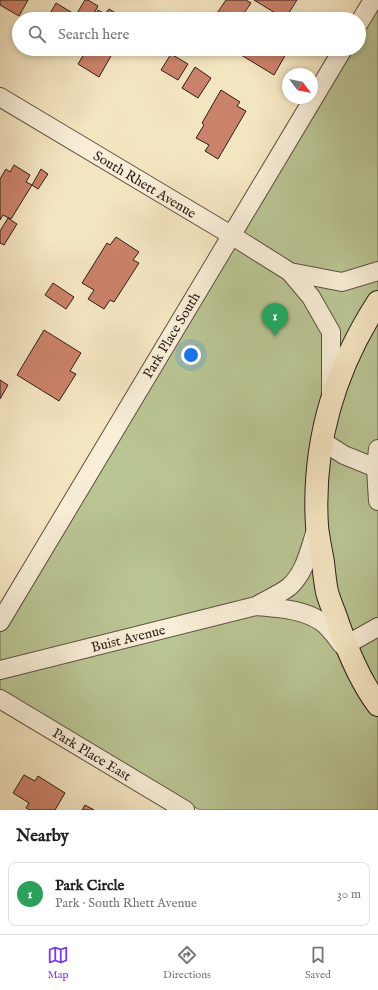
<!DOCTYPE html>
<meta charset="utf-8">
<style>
body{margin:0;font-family:"IM FELL English",serif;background:#f6f6f6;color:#222}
.compass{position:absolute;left:282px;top:68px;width:36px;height:36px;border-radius:50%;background:#fff;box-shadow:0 2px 6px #0003;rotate:122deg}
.you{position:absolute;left:191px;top:355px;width:14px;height:14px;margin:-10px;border:3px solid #fff;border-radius:50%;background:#1a73e8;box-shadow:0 0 0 6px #1a73e833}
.badge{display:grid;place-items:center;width:26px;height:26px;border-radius:50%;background:#7c3aed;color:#fff;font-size:13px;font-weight:700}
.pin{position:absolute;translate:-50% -33px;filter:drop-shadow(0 1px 2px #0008)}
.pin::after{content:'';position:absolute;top:21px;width:14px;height:12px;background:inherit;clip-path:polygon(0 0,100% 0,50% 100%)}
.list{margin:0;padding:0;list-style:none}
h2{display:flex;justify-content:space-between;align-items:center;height:52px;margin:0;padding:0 16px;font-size:17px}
h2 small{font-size:13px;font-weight:400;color:#767676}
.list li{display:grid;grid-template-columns:26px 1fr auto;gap:12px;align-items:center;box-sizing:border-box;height:64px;margin:0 8px 8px;padding:0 8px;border:1px solid #e0e0e0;border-radius:8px}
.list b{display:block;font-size:15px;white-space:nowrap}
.list p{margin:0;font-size:13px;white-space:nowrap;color:#767676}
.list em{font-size:13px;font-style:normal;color:#767676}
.icon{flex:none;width:22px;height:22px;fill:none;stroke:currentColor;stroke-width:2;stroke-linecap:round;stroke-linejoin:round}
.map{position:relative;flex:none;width:378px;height:810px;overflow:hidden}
.search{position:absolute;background:#fff;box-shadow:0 2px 6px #0003;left:12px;right:12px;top:12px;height:44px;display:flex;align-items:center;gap:10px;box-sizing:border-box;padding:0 14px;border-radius:22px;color:#767676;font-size:15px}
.sheet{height:124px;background:#fff}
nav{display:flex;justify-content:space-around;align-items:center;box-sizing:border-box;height:56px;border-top:1px solid #e0e0e0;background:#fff;font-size:11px;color:#767676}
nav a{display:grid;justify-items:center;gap:2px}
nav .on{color:#7c3aed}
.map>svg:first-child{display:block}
</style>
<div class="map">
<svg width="378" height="810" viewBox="0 0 378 810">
<rect width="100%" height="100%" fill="#f4e5c1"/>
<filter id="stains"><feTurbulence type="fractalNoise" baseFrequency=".005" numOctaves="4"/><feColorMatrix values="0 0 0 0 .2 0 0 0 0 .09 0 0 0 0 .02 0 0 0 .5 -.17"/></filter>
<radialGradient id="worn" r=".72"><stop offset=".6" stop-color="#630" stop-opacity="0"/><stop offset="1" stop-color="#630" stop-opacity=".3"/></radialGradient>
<path fill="#bac594" stroke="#737256" d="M 378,0 L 378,810 L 200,810 L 0,697 L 0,623 L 344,49 L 359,49 L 359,25 Z"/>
<path fill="#cb826a" stroke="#2c1f19" d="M 0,0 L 28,0 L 19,16 L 0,5 Z
M 85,0 L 88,0 L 98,6 L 91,19 L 47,19 L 56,3 L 76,15 Z
M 226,0 L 246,0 L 251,3 L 240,19 L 213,19 Z
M 254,0 L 297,0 L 285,19 Z
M 109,9 L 126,19 L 93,19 L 98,10 L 105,14 Z
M 87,49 L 115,49 L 99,77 L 78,64 Z
M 233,49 L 282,49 L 287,52 L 274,75 L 233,50 Z
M 171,54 L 188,64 L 178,80 L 161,70 Z
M 195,67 L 211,78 L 198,98 L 182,88 Z
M 221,90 L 240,102 L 237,106 L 246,111 L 218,159 L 205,151 L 209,145 L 196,138 L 204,125 L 202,123 Z
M 14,165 L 30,175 L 26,182 L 32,185 L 11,219 L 3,215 L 0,220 L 0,179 L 6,169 L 10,172 Z
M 41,169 L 48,174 L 38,189 L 32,185 Z
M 8,218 L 17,224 L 4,245 L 0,243 L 0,231 Z
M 116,237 L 139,252 L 133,260 L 139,263 L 114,302 L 110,300 L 104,309 L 88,299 L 94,290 L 82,283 L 107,243 L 110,245 Z
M 53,283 L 74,297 L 66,309 L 45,295 Z
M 44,330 L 81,353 L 70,371 L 76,374 L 59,401 L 17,375 Z
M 0,380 L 8,385 L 0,399 Z
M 24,775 L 35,781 L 38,776 L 65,793 L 55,810 L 30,810 L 26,808 L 29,803 L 13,793 Z
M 85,805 L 94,810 L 82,810 Z"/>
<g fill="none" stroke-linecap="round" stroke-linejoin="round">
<defs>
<path id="minor" d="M 359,23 L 373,0
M 0,97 L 231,235 L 290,272 L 311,297 L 331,332 L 331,393
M 290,272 L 342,282 L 378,271
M 322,441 L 344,455 L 376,468
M 378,449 L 376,468 L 378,501
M 256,606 C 277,608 303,609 322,622 C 330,628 336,637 342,645
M 0,622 L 343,49
M 346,645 L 378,627
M 0,670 L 256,606 C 266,600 280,594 289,587 C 306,572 310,547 317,527
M 0,699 L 185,810"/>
<path id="major" d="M 378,302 C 334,370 312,444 317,526 C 318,538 321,550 323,562 C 324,572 325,582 327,592 C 330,603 335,613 338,623 C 348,652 360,681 378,705"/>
</defs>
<use href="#minor" stroke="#5e5043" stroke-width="20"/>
<use href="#major" stroke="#2c1f19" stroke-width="24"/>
<use href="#minor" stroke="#f8eed7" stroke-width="18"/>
<use href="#major" stroke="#f4e5c1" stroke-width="22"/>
</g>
<g text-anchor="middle" stroke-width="3.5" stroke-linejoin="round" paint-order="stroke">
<g font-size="14" fill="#2c1f19" stroke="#f8eed7">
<text transform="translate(145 184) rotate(31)" y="5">South Rhett Avenue</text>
<text transform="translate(171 335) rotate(-59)" y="5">Park Place South</text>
<text transform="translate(128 638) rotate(-14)" y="5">Buist Avenue</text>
<text transform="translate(92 754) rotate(31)" y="5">Park Place East</text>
</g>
</g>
<rect width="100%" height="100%" filter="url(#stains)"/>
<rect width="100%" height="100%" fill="url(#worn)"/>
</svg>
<svg class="compass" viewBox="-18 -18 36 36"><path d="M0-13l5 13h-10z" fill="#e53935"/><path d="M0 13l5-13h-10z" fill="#767676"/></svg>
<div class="you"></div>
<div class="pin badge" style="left:275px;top:336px;background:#2e9e5b">1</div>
<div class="search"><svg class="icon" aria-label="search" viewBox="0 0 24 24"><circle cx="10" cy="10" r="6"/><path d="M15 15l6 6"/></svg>Search here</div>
</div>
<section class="sheet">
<h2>Nearby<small></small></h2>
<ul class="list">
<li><span class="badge" style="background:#2e9e5b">1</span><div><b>Park Circle</b><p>Park · South Rhett Avenue</p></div><em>30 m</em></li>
</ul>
</section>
<nav>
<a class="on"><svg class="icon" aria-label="map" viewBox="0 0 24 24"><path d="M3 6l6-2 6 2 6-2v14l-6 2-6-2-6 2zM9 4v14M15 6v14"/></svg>Map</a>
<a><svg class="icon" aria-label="directions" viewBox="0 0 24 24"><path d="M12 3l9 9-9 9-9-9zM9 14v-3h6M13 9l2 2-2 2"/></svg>Directions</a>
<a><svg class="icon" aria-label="saved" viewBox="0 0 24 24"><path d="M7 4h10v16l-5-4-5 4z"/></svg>Saved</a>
</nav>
